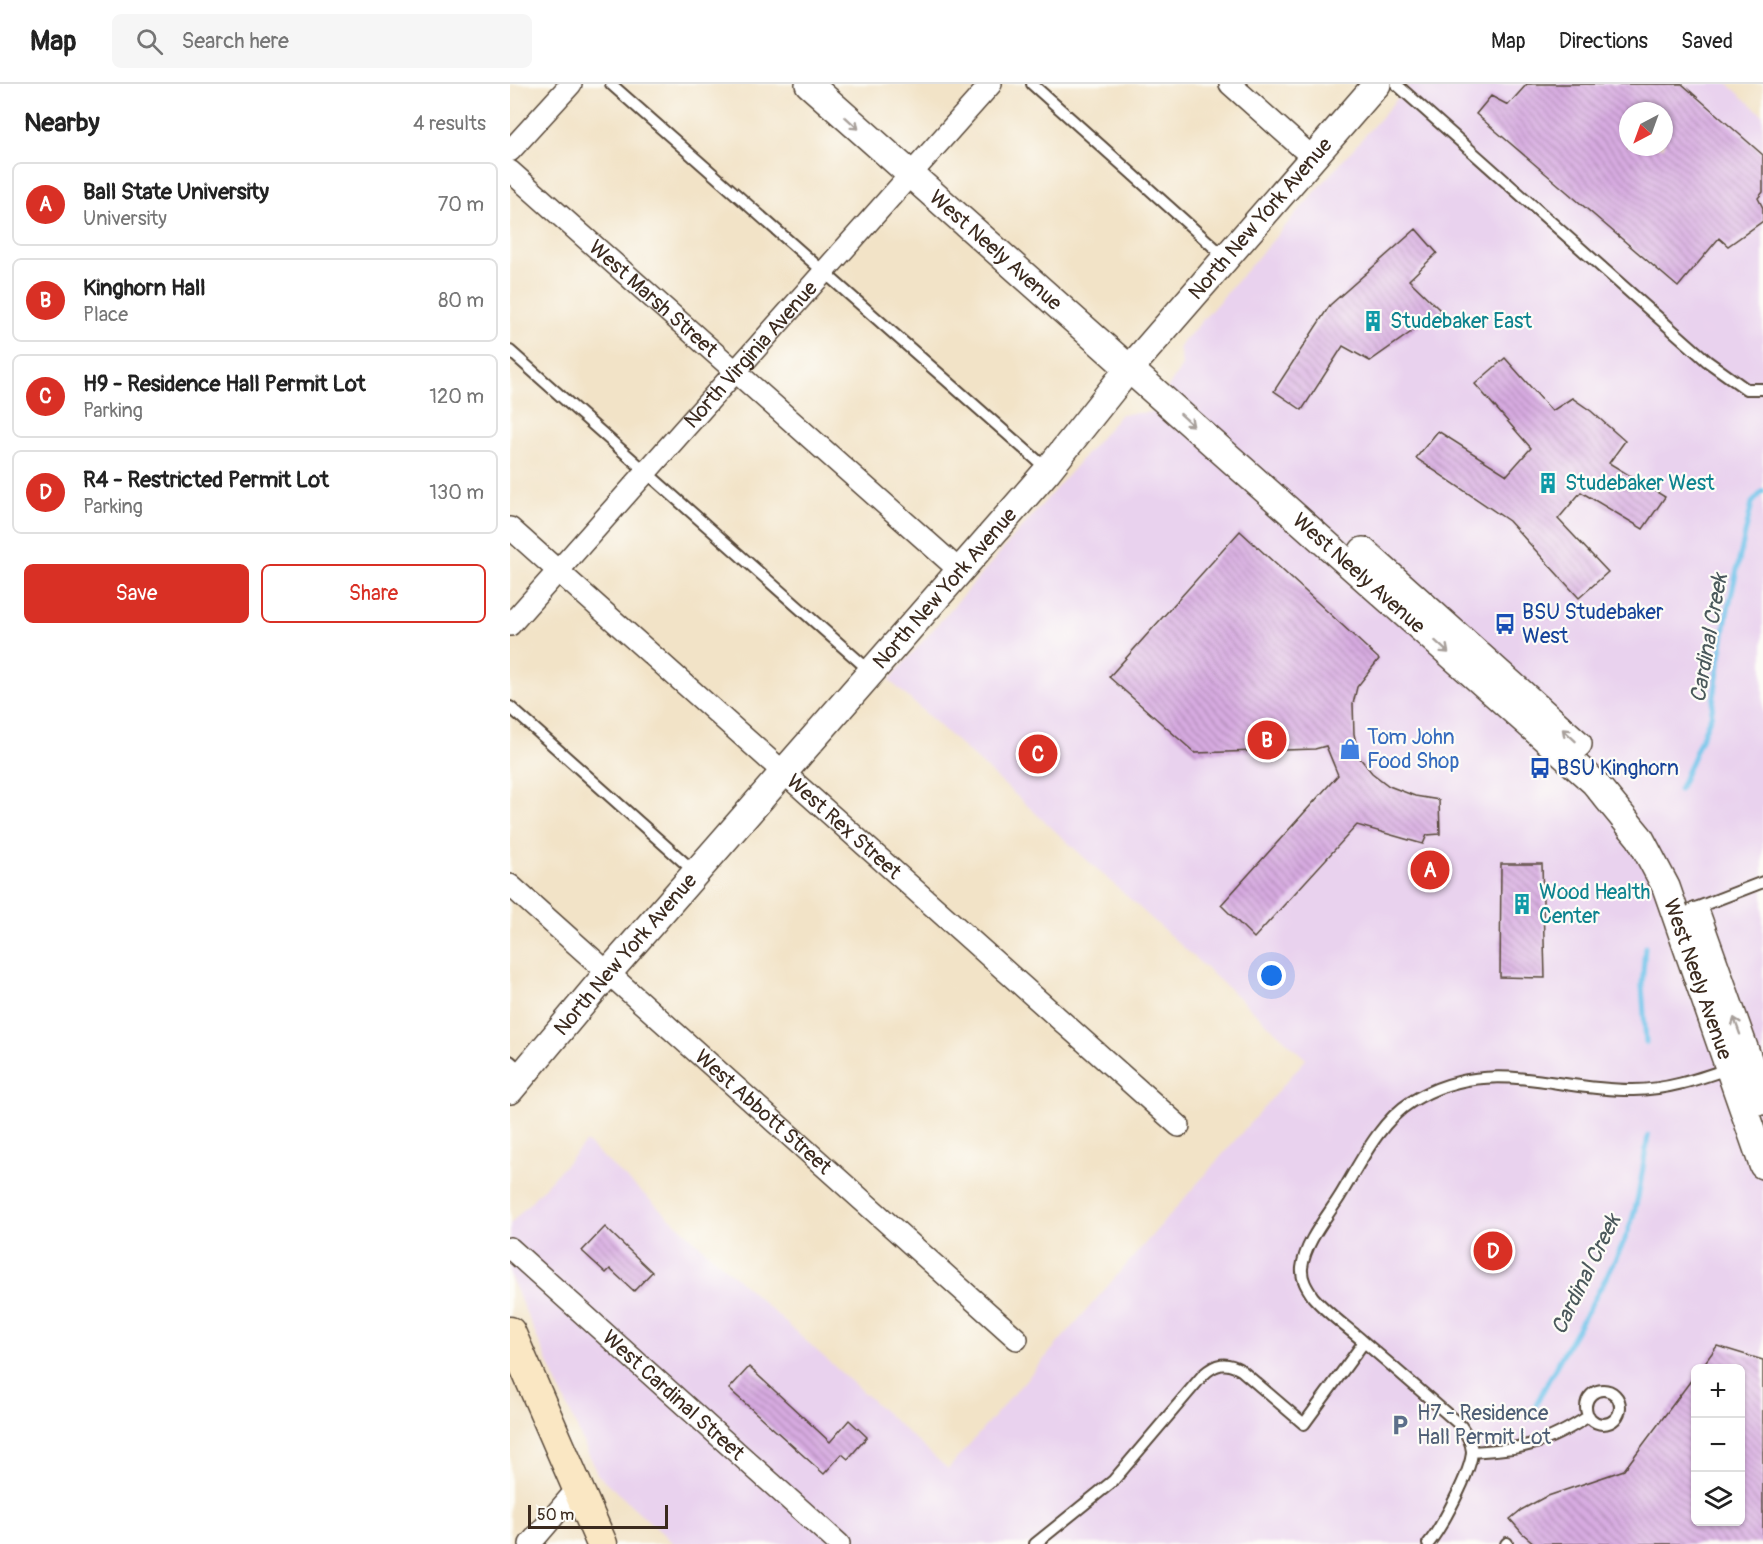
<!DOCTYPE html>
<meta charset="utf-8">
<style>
body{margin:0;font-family:Pangolin,sans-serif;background:#f6f6f6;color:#222}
.controls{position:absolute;right:18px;bottom:18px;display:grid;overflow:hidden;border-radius:9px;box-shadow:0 2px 4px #0004}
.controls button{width:54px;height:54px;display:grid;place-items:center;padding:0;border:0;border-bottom:2px solid #e0e0e0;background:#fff;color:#222;font:30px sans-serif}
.compass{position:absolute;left:1109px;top:18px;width:54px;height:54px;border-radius:50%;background:#fff;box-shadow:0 2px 4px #0004;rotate:221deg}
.scale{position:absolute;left:18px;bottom:15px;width:140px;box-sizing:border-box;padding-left:6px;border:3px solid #3b2a1e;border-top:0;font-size:16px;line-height:21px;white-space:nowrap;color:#3b2a1e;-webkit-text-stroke:4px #fdfcf7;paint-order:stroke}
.you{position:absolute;left:762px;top:892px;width:21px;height:21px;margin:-15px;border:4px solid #fff;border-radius:50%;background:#1a73e8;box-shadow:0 0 0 9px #1a73e833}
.badge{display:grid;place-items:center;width:39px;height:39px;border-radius:50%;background:#d93025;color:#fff;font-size:20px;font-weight:700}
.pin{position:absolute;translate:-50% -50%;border:3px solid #fff;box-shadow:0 2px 6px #0006}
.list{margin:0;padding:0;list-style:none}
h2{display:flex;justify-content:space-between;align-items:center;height:78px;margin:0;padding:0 24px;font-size:26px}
h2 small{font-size:20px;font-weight:400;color:#767676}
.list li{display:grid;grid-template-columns:39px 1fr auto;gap:18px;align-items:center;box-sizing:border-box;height:84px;margin:0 12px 12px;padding:0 12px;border:2px solid #e0e0e0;border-radius:9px}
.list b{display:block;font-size:22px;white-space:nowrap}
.list p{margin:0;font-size:20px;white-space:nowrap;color:#767676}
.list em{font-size:20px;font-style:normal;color:#767676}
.actions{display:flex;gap:12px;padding:18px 24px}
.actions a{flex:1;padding:14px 0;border:2px solid #d93025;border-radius:9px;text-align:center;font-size:21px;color:#d93025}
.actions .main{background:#d93025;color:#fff}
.icon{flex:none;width:33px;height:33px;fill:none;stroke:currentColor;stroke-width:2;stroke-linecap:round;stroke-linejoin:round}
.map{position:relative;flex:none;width:1253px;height:1460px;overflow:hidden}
header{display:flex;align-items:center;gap:36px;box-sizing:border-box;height:84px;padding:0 30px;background:#fff;border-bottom:2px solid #e0e0e0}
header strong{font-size:28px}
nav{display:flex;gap:33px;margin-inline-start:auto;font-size:21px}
.search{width:420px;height:54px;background:#f6f6f6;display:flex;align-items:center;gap:15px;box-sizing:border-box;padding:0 21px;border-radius:9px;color:#767676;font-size:22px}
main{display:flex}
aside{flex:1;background:#fff}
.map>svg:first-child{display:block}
</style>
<header>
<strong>Map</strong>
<div class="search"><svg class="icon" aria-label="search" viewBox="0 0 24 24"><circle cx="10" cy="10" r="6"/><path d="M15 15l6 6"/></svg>Search here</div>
<nav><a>Map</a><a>Directions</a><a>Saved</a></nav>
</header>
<main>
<aside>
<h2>Nearby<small>4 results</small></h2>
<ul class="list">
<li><span class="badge">A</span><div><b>Ball State University</b><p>University</p></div><em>70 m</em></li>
<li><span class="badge">B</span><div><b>Kinghorn Hall</b><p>Place</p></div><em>80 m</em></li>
<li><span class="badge">C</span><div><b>H9 - Residence Hall Permit Lot</b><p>Parking</p></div><em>120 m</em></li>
<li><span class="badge">D</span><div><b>R4 - Restricted Permit Lot</b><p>Parking</p></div><em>130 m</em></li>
</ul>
<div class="actions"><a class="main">Save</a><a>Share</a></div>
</aside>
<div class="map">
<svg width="1253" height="1460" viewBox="0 0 1253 1460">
<defs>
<pattern id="building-back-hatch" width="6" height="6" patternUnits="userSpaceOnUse" patternTransform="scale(1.5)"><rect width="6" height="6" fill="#d7abe1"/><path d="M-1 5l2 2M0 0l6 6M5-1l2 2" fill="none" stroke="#b08bb6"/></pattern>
</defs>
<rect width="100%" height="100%" fill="#fdfcf7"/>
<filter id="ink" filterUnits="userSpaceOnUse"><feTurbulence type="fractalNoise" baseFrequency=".0167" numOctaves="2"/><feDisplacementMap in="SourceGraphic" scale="12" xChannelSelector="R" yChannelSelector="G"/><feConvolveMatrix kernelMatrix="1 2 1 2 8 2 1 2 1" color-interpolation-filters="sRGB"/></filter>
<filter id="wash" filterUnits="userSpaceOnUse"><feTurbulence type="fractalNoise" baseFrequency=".008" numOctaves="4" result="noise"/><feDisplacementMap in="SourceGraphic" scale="24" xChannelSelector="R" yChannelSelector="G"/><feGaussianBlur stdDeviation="1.35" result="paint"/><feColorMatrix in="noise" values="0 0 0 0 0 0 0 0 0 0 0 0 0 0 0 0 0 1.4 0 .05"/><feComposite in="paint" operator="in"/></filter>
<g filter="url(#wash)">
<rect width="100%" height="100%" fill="#f2e3c7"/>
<path fill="#e9d2ee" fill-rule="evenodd" d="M 900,0 L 1218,0 L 1253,31 L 1253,1460 L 164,1460 L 87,1390 L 0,1192 L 0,1140 L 76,1058 L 438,1385 L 796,975 L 379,596 L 611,330 L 643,328 L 672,281 L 669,263 ZM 1118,27 L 1154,27 L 1154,63 L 1118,63 ZM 1186,1284 L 1230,1284 L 1230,1438 L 1186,1438 Z"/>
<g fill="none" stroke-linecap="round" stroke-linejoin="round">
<path stroke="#6dc3ea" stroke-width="5" d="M 1169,706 L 1201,632 L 1217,530 L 1242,419 L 1253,407
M 1135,863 L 1132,901 L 1136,959
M 1020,1334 C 1047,1272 1088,1217 1115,1155 C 1129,1123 1132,1086 1138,1052"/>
</g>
<g id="blocks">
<path fill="url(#building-back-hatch)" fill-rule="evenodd" d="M 1017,0 L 1172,0 L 1253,71 L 1253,108 L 1248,114 L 1253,124 L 1253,137 L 1218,162 L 1209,154 L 1168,203 L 966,30 L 981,12 L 998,21 ZM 1118,27 L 1154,27 L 1154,63 L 1118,63 Z
M 906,145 L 927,169 L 899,196 L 931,227 L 860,277 L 833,262 L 792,326 L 764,307 L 820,221 Z
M 995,274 L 1042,327 L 1062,314 L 1081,327 L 1115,357 L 1099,379 L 1155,413 L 1133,445 L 1071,408 L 1048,435 L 1098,488 L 1069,514 L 999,437 L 906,374 L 928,347 L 997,391 L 1021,364 L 965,300 Z
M 730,447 L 869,575 L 847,603 L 843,620 L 844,650 L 849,673 L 862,689 L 879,702 L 905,712 L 929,716 L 930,750 L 917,751 L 913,760 L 847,741 L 744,854 L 711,821 L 828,691 L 816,662 L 805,665 L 685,669 L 599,593 Z
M 991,780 L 1032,780 L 1035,894 L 990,893 Z
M 95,1143 L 142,1188 L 124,1207 L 100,1185 L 96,1189 L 72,1167 Z
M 1207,1262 L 1253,1276 L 1253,1460 L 1025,1460 L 1012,1449 L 1000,1435 L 1011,1426 L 1035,1413 L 1114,1386 L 1185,1291 L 1185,1437 L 1230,1437 L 1230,1284 L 1191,1284 Z
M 239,1283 L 320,1358 L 339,1336 L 357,1353 L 338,1375 L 332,1370 L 314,1390 L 219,1305 Z"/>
</g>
</g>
<g filter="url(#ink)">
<use href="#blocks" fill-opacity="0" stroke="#564637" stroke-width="1.5"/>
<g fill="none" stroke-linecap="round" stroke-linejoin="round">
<defs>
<path id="service" d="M 101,0 L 537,385
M 522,0 L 716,174
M 886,0 L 1197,277 L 1236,305 L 1253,305
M 0,267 L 360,587
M 0,623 L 186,789
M 1183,825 L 1253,798
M 0,977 L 14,989
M1076 1323a17 17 0 1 1 34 0a17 17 0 1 1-34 0Z
M 962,1368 C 1015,1364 1033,1362 1079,1332
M 525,1460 L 603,1397 L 693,1291 C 706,1279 716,1277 731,1286 L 794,1340 L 854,1258
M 918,1460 C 931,1444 962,1387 962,1367 C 961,1357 956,1349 951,1342 C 919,1314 887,1286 854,1258 C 837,1243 818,1230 803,1213 C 797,1204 791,1195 792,1184 C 795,1158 817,1133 830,1112 C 849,1081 869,1038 901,1018 C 977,970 1044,1007 1123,1006 C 1157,1006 1188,995 1220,984
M 996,1460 L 997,1459"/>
<g id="minor">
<path d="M 720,0 L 803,74"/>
<path d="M 0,67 L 61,0"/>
<path id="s1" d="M 0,87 L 449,486"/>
<path id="s2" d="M 0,444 L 669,1042"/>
<path id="s3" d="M 0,541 L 481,0"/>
<path id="s4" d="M 0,801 L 507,1255"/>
<path id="s5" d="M 0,1164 L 329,1460"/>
<path d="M 20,1460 L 68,1404"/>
</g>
<g id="tertiary">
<path id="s6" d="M 299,0 L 1084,698 L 1130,754 L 1156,803 L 1253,1081"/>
<path d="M 853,467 L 1068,660"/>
<path d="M 1187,832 L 1253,1017"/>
<path id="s7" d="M 0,1006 L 98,889 L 538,386 L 609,297 L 867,0"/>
</g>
<path id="secondary" d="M 0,1248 L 92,1460"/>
</defs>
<use href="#service" stroke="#564637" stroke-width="14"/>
<use href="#minor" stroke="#564637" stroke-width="24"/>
<use href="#tertiary" stroke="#564637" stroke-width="30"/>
<use href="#secondary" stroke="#564637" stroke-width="33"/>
<use href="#service" stroke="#fff" stroke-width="10"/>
<use href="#minor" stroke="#fff" stroke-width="21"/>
<use href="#tertiary" stroke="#fff" stroke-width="27"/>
<use href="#secondary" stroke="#fae7c3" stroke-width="30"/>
</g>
<defs><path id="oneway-shaft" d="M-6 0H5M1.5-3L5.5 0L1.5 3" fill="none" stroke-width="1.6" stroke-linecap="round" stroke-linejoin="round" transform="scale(1.5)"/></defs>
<g stroke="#a79f9a">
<use href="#oneway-shaft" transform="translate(342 39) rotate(42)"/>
<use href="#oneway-shaft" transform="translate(677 336) rotate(42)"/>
<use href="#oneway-shaft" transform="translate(932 563) rotate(42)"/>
<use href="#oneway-shaft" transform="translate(1059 651) rotate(-137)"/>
<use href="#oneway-shaft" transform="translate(1227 942) rotate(-110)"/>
</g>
</g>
<defs>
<symbol id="building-bare" viewBox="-9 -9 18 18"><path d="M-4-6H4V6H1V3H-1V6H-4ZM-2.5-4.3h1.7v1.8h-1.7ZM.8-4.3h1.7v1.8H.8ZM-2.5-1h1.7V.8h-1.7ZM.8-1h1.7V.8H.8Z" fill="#0f9aa8" stroke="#fdfcf7" stroke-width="2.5" paint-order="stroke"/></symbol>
<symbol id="bus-bare" viewBox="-9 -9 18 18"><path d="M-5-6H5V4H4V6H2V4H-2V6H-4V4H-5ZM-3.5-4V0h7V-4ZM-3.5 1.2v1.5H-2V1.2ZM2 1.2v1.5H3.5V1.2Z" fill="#1a4fb4" stroke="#fdfcf7" stroke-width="2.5" paint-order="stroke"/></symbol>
<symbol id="shop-bare" viewBox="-9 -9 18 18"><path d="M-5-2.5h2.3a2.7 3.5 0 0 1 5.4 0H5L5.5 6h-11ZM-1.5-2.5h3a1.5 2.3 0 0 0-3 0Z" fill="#3f7fe0" stroke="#fdfcf7" stroke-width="2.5" paint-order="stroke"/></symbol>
<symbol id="parking-bare" viewBox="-9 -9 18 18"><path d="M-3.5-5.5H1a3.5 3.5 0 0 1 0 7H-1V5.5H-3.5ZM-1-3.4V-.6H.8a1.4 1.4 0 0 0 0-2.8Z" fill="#5c6f8a" stroke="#fdfcf7" stroke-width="2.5" paint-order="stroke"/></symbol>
</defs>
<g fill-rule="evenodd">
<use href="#building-bare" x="848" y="222" width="30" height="30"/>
<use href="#building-bare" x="1023" y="384" width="30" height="30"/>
<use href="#bus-bare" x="980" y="525" width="30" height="30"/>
<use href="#shop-bare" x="825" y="650" width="30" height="30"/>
<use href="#bus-bare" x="1015" y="669" width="30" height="30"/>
<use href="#building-bare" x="997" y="805" width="30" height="30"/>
<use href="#parking-bare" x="875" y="1326" width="30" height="30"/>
</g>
<g text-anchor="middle" stroke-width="4.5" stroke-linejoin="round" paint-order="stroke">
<g font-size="21" fill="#3b2a1e" stroke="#fdfcf7">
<text dy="7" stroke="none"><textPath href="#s7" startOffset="1150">North New York Avenue</textPath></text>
<text dy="7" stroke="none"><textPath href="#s6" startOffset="250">West Neely Avenue</textPath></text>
<text dy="7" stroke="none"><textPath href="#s1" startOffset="192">West Marsh Street</textPath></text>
<text dy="7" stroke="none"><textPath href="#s3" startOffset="362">North Virginia Avenue</textPath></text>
<text dy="7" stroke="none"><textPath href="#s6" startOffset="736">West Neely Avenue</textPath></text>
<text dy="7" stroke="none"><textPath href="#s7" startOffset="664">North New York Avenue</textPath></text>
<text dy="7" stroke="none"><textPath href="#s2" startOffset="448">West Rex Street</textPath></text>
<text dy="7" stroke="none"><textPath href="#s7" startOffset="178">North New York Avenue</textPath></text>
<text dy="7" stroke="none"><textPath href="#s6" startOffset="1276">West Neely Avenue</textPath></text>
<text dy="7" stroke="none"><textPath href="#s4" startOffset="340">West Abbott Street</textPath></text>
<text dy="7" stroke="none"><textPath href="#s5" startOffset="220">West Cardinal Street</textPath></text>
</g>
<g font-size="21" fill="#0d838f" stroke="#fdfcf7" text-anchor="start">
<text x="880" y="244">Studebaker East</text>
<text x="1055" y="406">Studebaker West</text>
<text x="1029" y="815">Wood Health<tspan x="1029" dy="24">Center</tspan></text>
</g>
<g font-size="21" fill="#164399" stroke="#fdfcf7" text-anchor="start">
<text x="1012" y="535">BSU Studebaker<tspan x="1012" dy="24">West</tspan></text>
<text x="1047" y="691">BSU Kinghorn</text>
</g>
<g font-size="21" fill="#366cbe" stroke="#fdfcf7" text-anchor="start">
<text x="857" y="660">Tom John<tspan x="857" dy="24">Food Shop</tspan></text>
</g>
<g font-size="21" fill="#4e5e75" stroke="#fdfcf7" text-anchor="start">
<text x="907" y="1336">H7 - Residence<tspan x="907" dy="24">Hall Permit Lot</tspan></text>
</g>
<g font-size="22" font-style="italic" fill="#4a585b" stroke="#fdfcf7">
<text transform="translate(1198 554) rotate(-80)" y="8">Cardinal Creek</text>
<text transform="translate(1075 1190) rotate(-64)" y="8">Cardinal Creek</text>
</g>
</g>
</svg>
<div class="controls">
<button>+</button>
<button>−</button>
<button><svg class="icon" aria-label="layers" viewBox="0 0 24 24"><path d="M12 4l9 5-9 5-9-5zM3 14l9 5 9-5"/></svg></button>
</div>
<svg class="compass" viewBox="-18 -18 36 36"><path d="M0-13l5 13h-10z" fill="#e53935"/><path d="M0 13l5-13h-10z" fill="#767676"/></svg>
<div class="scale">50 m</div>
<div class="you"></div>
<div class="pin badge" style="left:920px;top:786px">A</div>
<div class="pin badge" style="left:757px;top:656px">B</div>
<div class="pin badge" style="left:528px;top:670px">C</div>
<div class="pin badge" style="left:983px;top:1167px">D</div>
</div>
</main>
